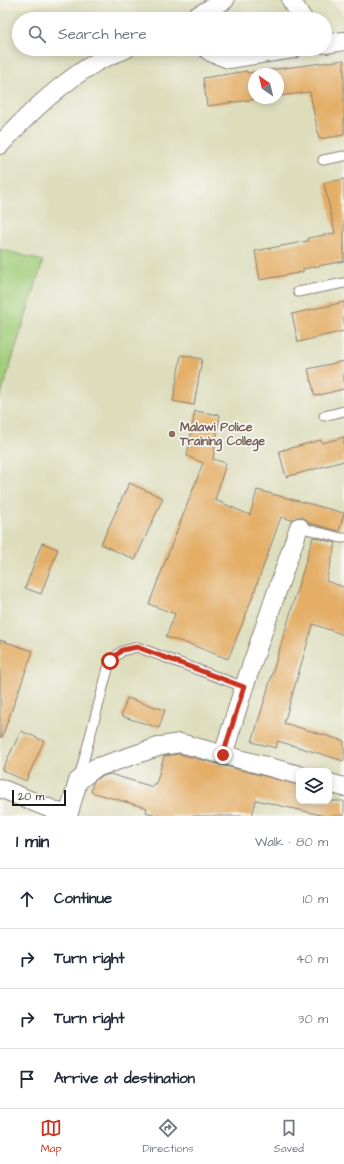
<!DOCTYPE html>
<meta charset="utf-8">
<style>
body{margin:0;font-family:"Architects Daughter",sans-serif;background:#f2f2f3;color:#1f2937}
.controls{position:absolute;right:12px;bottom:12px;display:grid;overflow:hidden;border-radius:8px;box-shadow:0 2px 10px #0003}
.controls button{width:36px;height:36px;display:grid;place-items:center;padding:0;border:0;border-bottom:1px solid #e0e1e3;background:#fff;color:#1f2937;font:20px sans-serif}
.compass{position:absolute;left:248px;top:68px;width:36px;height:36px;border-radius:50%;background:#fff;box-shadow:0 2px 10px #0003;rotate:325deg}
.scale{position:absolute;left:12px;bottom:10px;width:54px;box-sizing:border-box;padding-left:4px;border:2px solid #1c1c1c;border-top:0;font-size:11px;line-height:14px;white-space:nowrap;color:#1c1c1c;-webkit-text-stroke:3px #f6f6f2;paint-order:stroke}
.stop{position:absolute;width:12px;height:12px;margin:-9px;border:3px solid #c8321e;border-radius:50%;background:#fff}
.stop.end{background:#c8321e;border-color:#fff;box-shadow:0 1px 4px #0008}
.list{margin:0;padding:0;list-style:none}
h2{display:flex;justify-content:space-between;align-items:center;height:52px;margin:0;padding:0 16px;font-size:17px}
h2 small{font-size:13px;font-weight:400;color:#747a83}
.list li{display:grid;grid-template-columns:26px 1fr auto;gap:12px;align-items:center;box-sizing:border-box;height:60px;padding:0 16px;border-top:1px solid #e0e1e3}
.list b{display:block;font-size:15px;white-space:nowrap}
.list em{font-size:13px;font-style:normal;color:#747a83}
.icon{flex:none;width:22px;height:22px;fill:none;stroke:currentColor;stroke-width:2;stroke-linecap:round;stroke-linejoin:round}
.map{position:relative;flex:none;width:344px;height:816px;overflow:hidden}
.search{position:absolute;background:#fff;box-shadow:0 2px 10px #0003;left:12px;right:12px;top:12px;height:44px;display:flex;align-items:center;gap:10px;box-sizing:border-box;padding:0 14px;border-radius:22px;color:#747a83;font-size:15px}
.sheet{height:292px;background:#fff}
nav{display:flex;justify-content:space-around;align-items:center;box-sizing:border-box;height:56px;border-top:1px solid #e0e1e3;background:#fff;font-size:11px;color:#747a83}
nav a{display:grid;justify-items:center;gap:2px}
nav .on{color:#c8321e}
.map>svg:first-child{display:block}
</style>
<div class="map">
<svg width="344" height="816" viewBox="0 0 344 816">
<rect width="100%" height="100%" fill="#f6f6f2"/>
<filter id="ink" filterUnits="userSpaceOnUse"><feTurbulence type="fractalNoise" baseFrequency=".025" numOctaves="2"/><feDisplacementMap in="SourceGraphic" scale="8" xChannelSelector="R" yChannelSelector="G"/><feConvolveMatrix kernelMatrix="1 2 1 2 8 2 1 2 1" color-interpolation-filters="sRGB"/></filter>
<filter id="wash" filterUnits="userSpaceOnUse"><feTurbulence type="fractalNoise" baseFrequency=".012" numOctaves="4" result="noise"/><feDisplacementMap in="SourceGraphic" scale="16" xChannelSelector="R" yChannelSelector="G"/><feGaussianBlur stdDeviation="0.9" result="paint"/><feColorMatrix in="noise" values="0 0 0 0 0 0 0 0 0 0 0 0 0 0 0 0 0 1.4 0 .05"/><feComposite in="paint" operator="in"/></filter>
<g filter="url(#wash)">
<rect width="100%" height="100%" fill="#f1e9d4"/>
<path fill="#ddddbc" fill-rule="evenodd" d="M 88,0 L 330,0 L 344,14 L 344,816 L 0,816 L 0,10 ZM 19,19 L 325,19 L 325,49 L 19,49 ZM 254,74 L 278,74 L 278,98 L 254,98 ZM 299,771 L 329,771 L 329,801 L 299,801 Z"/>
<path fill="#a2cd79" stroke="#5f744a" d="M 0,249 L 43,261 L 0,398 Z"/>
<g id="blocks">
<path fill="#e4ae66" d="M 344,60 L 344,135 L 319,139 L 310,92 L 278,96 L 278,74 L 254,74 L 254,98 L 264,98 L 207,106 L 203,78 L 247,71 L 247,73 Z
M 344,179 L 344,261 L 303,269 L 303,272 L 260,280 L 255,251 L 308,241 L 308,238 L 335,233 L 324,183 Z
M 344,302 L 344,331 L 298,342 L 292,314 Z
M 181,355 L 202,359 L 194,405 L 173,401 Z
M 344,361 L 344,389 L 315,396 L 308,369 Z
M 195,411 L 220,415 L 213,459 L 226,463 L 215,500 L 250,515 L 257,490 L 344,513 L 339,531 L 309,523 L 307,520 L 302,517 L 297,517 L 292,520 L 281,517 L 247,612 L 228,659 L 192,645 L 166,637 L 175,614 L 149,604 L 203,463 L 187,456 Z
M 344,437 L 344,461 L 286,477 L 279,451 L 321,440 L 322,443 Z
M 129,483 L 163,498 L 135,560 L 101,544 Z
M 313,537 L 336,543 L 326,581 L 344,587 L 344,635 L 313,624 L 284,723 L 344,741 L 344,761 L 278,741 L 276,748 L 252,742 Z
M 42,543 L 58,549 L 41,594 L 25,588 Z
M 0,640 L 33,651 L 2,737 L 0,737 Z
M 127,698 L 165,710 L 159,728 L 121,716 Z
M 21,731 L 44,741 L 26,781 L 2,770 Z
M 179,754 L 299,785 L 299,801 L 344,801 L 344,816 L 325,816 L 256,800 L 252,816 L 160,816 L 146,812 L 147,808 L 91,792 L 93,782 L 100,777 L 110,774 L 153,787 L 154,783 L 156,784 L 164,756 Z"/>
</g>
</g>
<g filter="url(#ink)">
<use href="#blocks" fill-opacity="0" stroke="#868278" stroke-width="1"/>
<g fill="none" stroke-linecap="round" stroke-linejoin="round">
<defs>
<path id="service" d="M 323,160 L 344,156
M 298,292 L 344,283
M 324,416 L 344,411
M 299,527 L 341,538 L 344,538
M 79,778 L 110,661 L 122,651 L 137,647 L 244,687"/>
<path id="minor" d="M 291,0 L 303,19
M 192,19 L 225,0
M 325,44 L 344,41
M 207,49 L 210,52 L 229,59 L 293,49
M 0,145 C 27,115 61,83 95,63 C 105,57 116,53 126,49
M 223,755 L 244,687 L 299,527
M 329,783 L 344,787
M 0,788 L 68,816
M 68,816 L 78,781 L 95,768 L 161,746 L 180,743 L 299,775"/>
</defs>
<use href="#service" stroke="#868278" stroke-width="11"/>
<use href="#minor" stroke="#868278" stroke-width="20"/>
<use href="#service" stroke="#fff" stroke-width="9"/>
<use href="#minor" stroke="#fff" stroke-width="18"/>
</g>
</g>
<g fill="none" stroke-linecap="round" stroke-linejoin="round" filter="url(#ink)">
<path stroke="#c8321e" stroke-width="5" d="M 110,661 L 122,650 L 137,647 L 244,687 L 223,755"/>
</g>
<circle fill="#8d6e63" stroke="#f6f6f2" stroke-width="1.5" cx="172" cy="434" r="4"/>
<g text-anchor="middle" stroke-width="3.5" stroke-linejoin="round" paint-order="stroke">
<g font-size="12" font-weight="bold" fill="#785e54" stroke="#f6f6f2" text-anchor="start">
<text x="180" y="431">Malawi Police<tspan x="180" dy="14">Training College</tspan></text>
</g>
</g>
</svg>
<div class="controls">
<button><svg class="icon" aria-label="layers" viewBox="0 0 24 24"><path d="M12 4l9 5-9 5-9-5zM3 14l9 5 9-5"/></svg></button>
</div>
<svg class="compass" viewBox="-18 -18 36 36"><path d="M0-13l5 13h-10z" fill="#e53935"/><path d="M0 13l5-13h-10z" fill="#747a83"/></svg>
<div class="scale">20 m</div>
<div class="stop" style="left:110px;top:661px"></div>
<div class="stop end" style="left:223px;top:755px"></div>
<div class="search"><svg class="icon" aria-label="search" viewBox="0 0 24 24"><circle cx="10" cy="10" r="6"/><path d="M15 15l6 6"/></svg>Search here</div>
</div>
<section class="sheet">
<h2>1 min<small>Walk · 80 m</small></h2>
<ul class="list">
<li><svg class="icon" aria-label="ahead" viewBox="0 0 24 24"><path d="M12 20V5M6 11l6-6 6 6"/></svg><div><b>Continue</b></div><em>10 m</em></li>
<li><svg class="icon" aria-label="right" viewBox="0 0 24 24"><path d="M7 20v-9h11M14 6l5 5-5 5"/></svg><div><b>Turn right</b></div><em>40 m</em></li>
<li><svg class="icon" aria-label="right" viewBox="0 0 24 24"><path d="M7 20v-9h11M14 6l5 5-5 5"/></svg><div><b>Turn right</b></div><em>30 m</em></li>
<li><svg class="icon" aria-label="arrive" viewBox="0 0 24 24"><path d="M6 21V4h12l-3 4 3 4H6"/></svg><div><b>Arrive at destination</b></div></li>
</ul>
</section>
<nav>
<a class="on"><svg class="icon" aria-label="map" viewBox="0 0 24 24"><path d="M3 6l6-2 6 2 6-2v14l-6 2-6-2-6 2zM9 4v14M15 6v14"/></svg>Map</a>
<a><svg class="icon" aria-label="directions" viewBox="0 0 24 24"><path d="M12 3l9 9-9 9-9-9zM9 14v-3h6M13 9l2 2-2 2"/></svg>Directions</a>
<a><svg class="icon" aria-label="saved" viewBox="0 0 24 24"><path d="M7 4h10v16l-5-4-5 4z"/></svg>Saved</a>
</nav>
